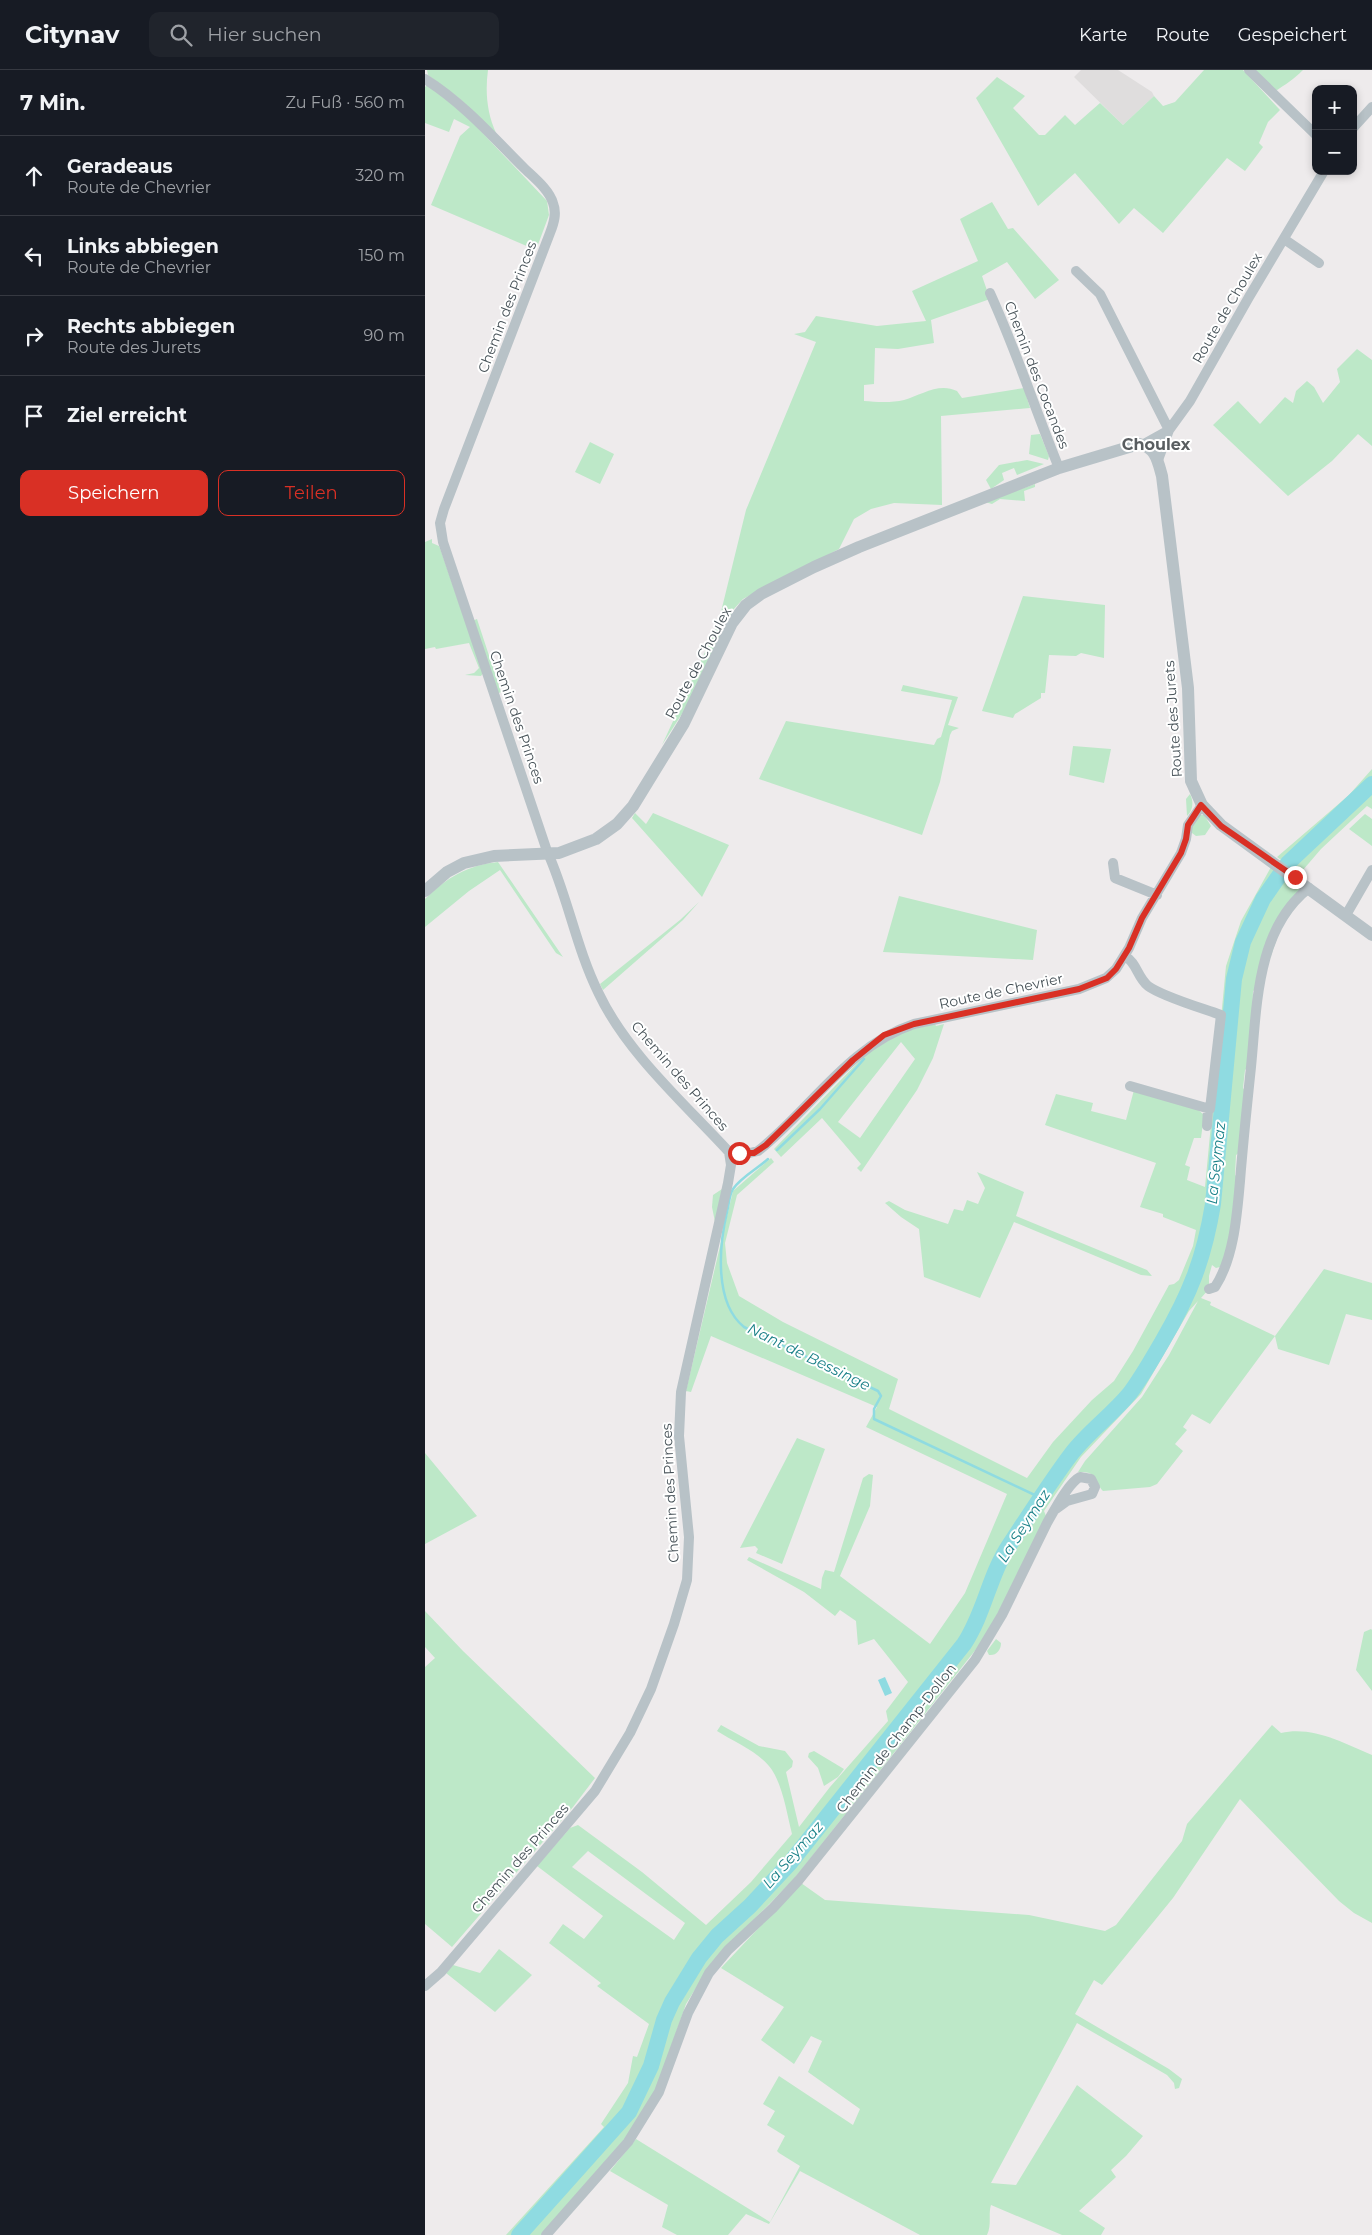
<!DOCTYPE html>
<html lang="de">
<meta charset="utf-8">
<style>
body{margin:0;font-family:Montserrat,sans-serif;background:#20242c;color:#f1f3f6}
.controls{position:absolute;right:15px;top:15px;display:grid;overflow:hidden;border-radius:10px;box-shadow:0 2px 8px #0003}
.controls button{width:45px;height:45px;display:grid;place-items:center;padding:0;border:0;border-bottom:1px solid #363941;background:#171b24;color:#f1f3f6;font:25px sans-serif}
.stop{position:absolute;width:15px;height:15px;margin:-11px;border:4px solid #d93025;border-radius:50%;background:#fff}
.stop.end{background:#d93025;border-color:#fff;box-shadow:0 1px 5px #0008}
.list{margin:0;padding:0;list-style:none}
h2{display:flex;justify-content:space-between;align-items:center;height:65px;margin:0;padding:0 20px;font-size:21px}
h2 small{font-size:16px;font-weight:400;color:#9ea1a6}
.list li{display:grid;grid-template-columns:32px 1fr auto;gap:15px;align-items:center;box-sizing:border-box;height:80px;padding:0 20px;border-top:1px solid #363941}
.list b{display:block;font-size:19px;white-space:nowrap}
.list p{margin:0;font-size:16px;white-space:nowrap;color:#9ea1a6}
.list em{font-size:16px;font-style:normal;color:#9ea1a6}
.actions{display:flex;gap:10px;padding:15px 20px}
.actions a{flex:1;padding:11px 0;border:1px solid #d93025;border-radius:10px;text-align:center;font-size:18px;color:#d93025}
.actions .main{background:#d93025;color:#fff}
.icon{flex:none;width:28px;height:28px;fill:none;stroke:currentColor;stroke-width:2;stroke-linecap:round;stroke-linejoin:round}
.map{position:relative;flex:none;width:947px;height:2165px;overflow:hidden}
header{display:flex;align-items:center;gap:30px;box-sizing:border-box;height:70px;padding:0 25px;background:#171b24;border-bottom:1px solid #363941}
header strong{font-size:24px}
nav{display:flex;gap:28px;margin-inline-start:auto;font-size:18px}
.search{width:350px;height:45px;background:#20242c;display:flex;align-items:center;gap:12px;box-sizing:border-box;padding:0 18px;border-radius:10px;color:#9ea1a6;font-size:19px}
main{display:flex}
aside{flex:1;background:#171b24}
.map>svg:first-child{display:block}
</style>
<header>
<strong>Citynav</strong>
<div class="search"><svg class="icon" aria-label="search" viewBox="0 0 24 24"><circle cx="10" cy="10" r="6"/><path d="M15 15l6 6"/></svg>Hier suchen</div>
<nav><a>Karte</a><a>Route</a><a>Gespeichert</a></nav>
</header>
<main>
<aside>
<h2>7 Min.<small>Zu Fuß · 560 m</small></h2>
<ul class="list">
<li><svg class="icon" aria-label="ahead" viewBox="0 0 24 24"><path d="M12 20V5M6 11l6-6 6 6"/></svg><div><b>Geradeaus</b><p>Route de Chevrier</p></div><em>320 m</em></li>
<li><svg class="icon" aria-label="left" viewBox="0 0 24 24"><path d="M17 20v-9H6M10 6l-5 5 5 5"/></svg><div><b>Links abbiegen</b><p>Route de Chevrier</p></div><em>150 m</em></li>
<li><svg class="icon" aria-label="right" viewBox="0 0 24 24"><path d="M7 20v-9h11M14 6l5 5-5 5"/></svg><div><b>Rechts abbiegen</b><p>Route des Jurets</p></div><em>90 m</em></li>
<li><svg class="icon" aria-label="arrive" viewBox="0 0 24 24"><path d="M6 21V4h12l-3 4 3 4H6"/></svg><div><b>Ziel erreicht</b></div></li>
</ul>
<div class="actions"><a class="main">Speichern</a><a>Teilen</a></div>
</aside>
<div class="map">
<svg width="947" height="2165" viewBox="0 0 947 2165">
<rect width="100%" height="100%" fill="#eeebec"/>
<path fill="#dfdddd" d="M 656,0 L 693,0 L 727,22 L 729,26 L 698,55 L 649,7 Z"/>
<path fill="#bde8c8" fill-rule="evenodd" d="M 2,0 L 63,0 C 60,22 62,43 71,63 L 35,29 L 3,5 Z
M 779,0 L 818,0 L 855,40 L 843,52 L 834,73 L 838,77 L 820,101 L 802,88 L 738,163 L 709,138 L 694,154 L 650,103 L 613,136 L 551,28 L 572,7 L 600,26 L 588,38 L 614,65 L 620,65 L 640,45 L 650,55 L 675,33 L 698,55 L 729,26 L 738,36 L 750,32 Z
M 828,0 L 878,0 C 868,10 861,14 849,22 Z
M 2,15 L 32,36 L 122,131 L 124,145 L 111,180 L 6,135 L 35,66 L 45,57 L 29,49 L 24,62 L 0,53 L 0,17 Z
M 567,132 L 583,159 L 588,158 L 634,210 L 610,229 L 582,192 L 557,206 L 565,229 L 506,250 L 509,273 L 473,279 L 450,278 L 449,314 L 439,315 L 439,331 C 451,332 467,333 479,330 C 496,325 514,312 532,321 L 537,328 L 599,318 L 605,338 L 516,346 L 517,435 L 469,433 L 446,439 L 429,449 L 414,479 L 318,529 L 308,540 L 262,636 L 237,675 L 293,554 L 321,440 L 391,272 L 369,264 L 380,262 L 391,246 L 452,256 L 501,251 L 487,221 L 553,191 L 535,149 Z
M 932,279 L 947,290 L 947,376 L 933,364 L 907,391 L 863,426 L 788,355 L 813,331 L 835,354 L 860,327 L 868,333 L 871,321 L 882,311 L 889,317 L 898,333 L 915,312 L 912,299 Z
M 615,364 L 624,386 L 623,390 L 604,384 L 606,365 Z
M 165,372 L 189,384 L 175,414 L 150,402 Z
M 602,390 L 619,394 L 592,405 L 589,398 L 577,403 L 579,410 L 566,419 L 561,410 L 574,395 Z
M 610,414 L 610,417 L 599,421 L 600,431 L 575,429 L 567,434 L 560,432 Z
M 7,469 L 7,473 L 14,476 L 16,481 L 58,603 L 56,606 L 40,605 L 49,603 L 54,598 L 44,573 L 11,579 L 10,577 L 0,579 L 0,472 Z
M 598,526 L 680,535 L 679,588 L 656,583 L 651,586 L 624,585 L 620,623 L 616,623 L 616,628 L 590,644 L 588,648 L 557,641 Z
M 52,549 L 76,622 L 72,624 L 47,551 Z
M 478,615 L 533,627 L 523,655 L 534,658 L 527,661 L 525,665 L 515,712 L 497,765 L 334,709 L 361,651 L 509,675 L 512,669 L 516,667 L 527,630 L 476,621 Z
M 648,676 L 686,679 L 679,713 L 644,705 Z
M 947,699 L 947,739 L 942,736 L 896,779 L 878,800 L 874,797 L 871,801 L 852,787 L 924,725 Z
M 765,724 C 769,732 768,740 762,746 L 761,729 Z
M 210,743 L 221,754 L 228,743 L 304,775 L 277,827 L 207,748 Z
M 940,744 L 947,749 L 947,776 L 924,759 Z
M 775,745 L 779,745 L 786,756 L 780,765 L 771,766 L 767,763 L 767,754 Z
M 73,792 L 138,887 L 131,883 L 75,800 L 44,821 L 0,857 L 0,829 C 21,808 43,795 73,792 Z
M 846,797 L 884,818 L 862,840 L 835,917 L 828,921 L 826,994 L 820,1000 L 818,1018 L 823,1025 L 818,1080 L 811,1085 L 810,1105 L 815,1109 L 805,1176 L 795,1197 L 791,1198 L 787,1195 L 784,1206 L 784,1219 L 776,1228 L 786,1232 L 785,1235 L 850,1266 L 899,1199 L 947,1213 L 947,1250 L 921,1244 L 904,1295 L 853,1279 L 850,1266 L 785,1354 L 767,1344 L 758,1357 L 762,1360 L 750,1374 L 758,1381 L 732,1414 L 725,1417 L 678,1421 C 668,1410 673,1401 653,1402 L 660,1391 L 717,1327 L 744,1285 L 773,1231 L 764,1241 L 716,1324 L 656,1387 L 619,1441 L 621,1446 L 570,1549 L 556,1573 L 369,1809 L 287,1892 L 261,1934 L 233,2014 L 221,2037 L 204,2064 L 116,2165 L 81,2165 L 179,2057 L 176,2054 L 203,2013 L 208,1986 L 212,1987 L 224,1954 L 172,1916 L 176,1913 L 124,1873 L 138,1854 L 159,1869 L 178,1846 L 112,1796 L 145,1758 L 153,1755 L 217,1802 L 281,1855 L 326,1812 L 367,1764 C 362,1744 358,1717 347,1700 C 335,1682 309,1672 292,1661 L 296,1655 L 334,1676 L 360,1681 L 368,1691 L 367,1697 L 361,1702 L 374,1757 L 405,1717 L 463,1651 L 461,1641 L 483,1612 L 449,1569 L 433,1575 L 431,1551 L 415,1540 L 410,1546 L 379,1522 L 322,1490 L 324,1487 L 396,1519 L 397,1508 L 400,1500 L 409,1502 L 438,1408 L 444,1404 L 448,1405 L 445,1436 L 415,1506 L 505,1574 L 540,1523 L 582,1424 L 441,1357 L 452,1337 L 286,1266 L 266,1322 L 261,1321 L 308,1121 L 346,1088 L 349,1092 L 312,1125 L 300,1173 L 302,1193 L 314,1226 L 358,1252 L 473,1309 L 464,1339 L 602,1408 L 628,1372 L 667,1330 L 689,1311 L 708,1281 L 744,1215 L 749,1214 L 754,1210 L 768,1176 L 771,1160 L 738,1147 L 738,1144 L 715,1137 L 731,1093 L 620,1055 L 631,1024 L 668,1033 L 666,1041 L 701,1050 L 709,1020 L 771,1038 L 779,1045 L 776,1068 L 769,1068 L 760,1095 L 765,1097 L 762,1110 L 780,1117 L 801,896 L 816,851 ZM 163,1781 L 260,1853 L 249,1870 L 147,1797 Z
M 474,826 L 612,860 L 608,890 L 458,882 Z
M 274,832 L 258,850 L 178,920 L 175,914 L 255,850 Z
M 510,954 L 511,956 L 519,954 L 508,988 L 492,1020 L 436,1102 L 432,1098 L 436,1094 L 397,1048 L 356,1087 L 349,1079 L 440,985 L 477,962 ZM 476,972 L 490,989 L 435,1068 L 413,1052 Z
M 552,1102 L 599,1122 L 591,1146 L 722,1200 L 727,1206 L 716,1205 L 589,1152 L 555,1228 L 499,1207 L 494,1159 L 476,1147 L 460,1133 L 464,1131 L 480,1140 L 523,1154 L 529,1139 L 538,1141 L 542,1130 L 553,1134 L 560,1118 Z
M 297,1119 L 290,1152 L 287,1137 L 288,1125 Z
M 372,1368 L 400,1379 L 357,1494 L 331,1483 L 333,1479 L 330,1476 L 315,1478 Z
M 0,1383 L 52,1446 L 0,1474 Z
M 0,1541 L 38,1581 L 170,1708 L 148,1737 L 27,1877 L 0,1854 L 0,1597 L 10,1588 L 0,1577 Z
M 946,1559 L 947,1560 L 947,1621 L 931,1600 L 939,1562 Z
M 571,1569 L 576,1573 C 576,1580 571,1586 564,1585 L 562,1581 Z
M 847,1655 L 856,1663 C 888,1656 918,1673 947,1685 L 947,1853 L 929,1843 L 914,1831 L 815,1729 L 748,1828 L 677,1915 L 669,1910 L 650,1944 L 744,1999 L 757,2009 L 754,2018 L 750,2019 L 749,2013 L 742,2005 L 652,1953 L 566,2113 L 591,2115 L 652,2015 L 718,2066 L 701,2086 L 686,2100 L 691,2107 L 654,2141 L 680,2158 L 676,2165 L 637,2165 L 566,2135 C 563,2145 567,2154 562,2165 L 495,2165 L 375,2101 L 344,2154 L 321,2144 L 303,2165 L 252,2165 L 237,2157 L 243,2135 L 185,2101 L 211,2069 L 345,2152 L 375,2096 L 354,2083 L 352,2081 L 360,2066 L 342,2055 L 350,2041 L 338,2034 L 354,2006 L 428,2055 L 435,2039 L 383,2002 L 397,1971 L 386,1966 L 369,1994 L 336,1970 L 359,1937 L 296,1898 L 376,1813 L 400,1830 L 604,1845 L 680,1861 L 691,1855 L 757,1771 L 762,1754 Z
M 389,1681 L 419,1699 L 413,1707 L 399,1716 L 393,1698 L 383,1687 L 384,1683 Z
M 74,1879 L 107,1905 L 70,1942 L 21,1903 L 28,1895 L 55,1903 Z"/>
<path fill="#8fdbe1" d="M 460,1607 L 467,1623 L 460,1626 L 453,1610 Z"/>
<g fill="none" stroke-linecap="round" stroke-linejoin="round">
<path stroke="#8fdbe1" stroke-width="2.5" d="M 352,1080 L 395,1039 L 439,989
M 343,1089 C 332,1099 316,1107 308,1119 C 304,1125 304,1135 302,1142 C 294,1176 289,1233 319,1257 L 453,1321 L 456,1326 L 449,1339 L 449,1349 L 616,1428"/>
<path stroke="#8fdbe1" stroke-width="16" d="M 94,2165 L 204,2042 L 226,1996 L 239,1950 L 247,1932 L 274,1888 L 292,1866 L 325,1836 L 365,1793 L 539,1574 C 560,1542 564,1505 585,1474 C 605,1444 625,1412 647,1383 C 664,1361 687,1345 705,1323 C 717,1307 727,1289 737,1272 C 765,1224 779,1189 788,1134 L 809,909 L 818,872 L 838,829 L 863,793 L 947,714"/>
<path stroke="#b8c2c7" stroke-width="10" d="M 824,0 L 891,65
M 0,9 C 38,33 67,66 98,97 C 108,107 124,119 128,133 C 132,143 129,153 125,163 L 19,439 L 15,453 L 18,472 L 122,781 C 143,827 151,878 174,924 C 202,983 260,1034 304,1082 L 306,1095 L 303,1113 L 256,1322 L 254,1366 L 264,1467 L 262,1510 L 249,1554 L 226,1619 L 205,1663 L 170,1721 L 16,1902 L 0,1916
M 928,58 L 947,37
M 859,169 L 894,193
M 651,201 L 675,224 L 744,360
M 565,223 C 591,280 610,339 634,398
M 717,375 L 744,360
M 733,390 L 744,360 L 765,331 L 824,227 L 899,101
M 688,793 L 690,808 L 732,825
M 921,845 L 947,800
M 700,886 C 712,893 712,907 723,916 C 738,927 777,938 796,945 L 785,1039 L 705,1016
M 782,1056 L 783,1039
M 304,1082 L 320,1084 L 333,1081 C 386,1039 423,976 489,954 L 654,919 L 681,908 L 691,899 L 704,878 L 717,848 L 756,783 L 761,769 L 763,755 L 777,735
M 784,1219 L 790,1217 C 809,1188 812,1145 815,1111 C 818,1073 822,1035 826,997 C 832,937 831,859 884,818
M 121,2165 L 203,2072 L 234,2022 L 263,1943 L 284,1903 L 303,1880 L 348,1838 L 374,1810 L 550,1590 L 577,1545 L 622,1453 C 629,1441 643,1413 655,1407 L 666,1409 L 670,1417 L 667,1424 L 642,1431 L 631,1439"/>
<path stroke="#b8c2c7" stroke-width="12" d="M 0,821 L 22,802 L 39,793 L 69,786 L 134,783 L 171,769 L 192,754 L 208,736 L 259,653 L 307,553 L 321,535 L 336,524 L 389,497 L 434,477 L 634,398 L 714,374 C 731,377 733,392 737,406 L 763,618 L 766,711 L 777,735 L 796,755 L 947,865"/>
</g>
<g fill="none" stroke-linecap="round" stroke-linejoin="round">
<path stroke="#d93025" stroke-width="6" d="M 314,1083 L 329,1083 L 341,1075 L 428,990 L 459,965 L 489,954 L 654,919 L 682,908 L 691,899 L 704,878 L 717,848 L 756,783 L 761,769 L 763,755 L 776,735 L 796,756 L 870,807"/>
</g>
<g text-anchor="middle" stroke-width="4" stroke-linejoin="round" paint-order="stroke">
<g font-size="14" fill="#465157" stroke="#fff">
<text transform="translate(82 237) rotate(-69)" y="5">Chemin des Princes</text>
<text transform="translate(802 238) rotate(-60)" y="5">Route de Choulex</text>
<text transform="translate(612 305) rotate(69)" y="5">Chemin des Cocandes</text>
<text transform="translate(273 593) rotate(-62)" y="5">Route de Choulex</text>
<text transform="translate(92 647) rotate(71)" y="5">Chemin des Princes</text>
<text transform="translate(748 649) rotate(-94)" y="5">Route des Jurets</text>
<text transform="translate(576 921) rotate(-12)" y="5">Route de Chevrier</text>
<text transform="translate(255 1006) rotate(49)" y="5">Chemin des Princes</text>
<text transform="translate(245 1423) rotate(-93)" y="5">Chemin des Princes</text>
<text transform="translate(471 1668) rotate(-52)" y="5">Chemin de Champ-Dollon</text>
<text transform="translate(95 1788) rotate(-49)" y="5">Chemin des Princes</text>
</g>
<g font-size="15" font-style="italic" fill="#1a8088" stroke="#fff">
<text transform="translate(791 1093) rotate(-84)" y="5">La Seymaz</text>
<text transform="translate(384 1287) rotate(26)" y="5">Nant de Bessinge</text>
<text transform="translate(599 1456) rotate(-57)" y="5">La Seymaz</text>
<text transform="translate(368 1785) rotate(-49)" y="5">La Seymaz</text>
</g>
<g font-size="16" font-weight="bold" fill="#595d60" stroke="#fff">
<text x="731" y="380">Choulex</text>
</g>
</g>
</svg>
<div class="controls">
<button>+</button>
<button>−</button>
</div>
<div class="stop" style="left:314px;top:1083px"></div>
<div class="stop end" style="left:870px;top:807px"></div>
</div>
</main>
